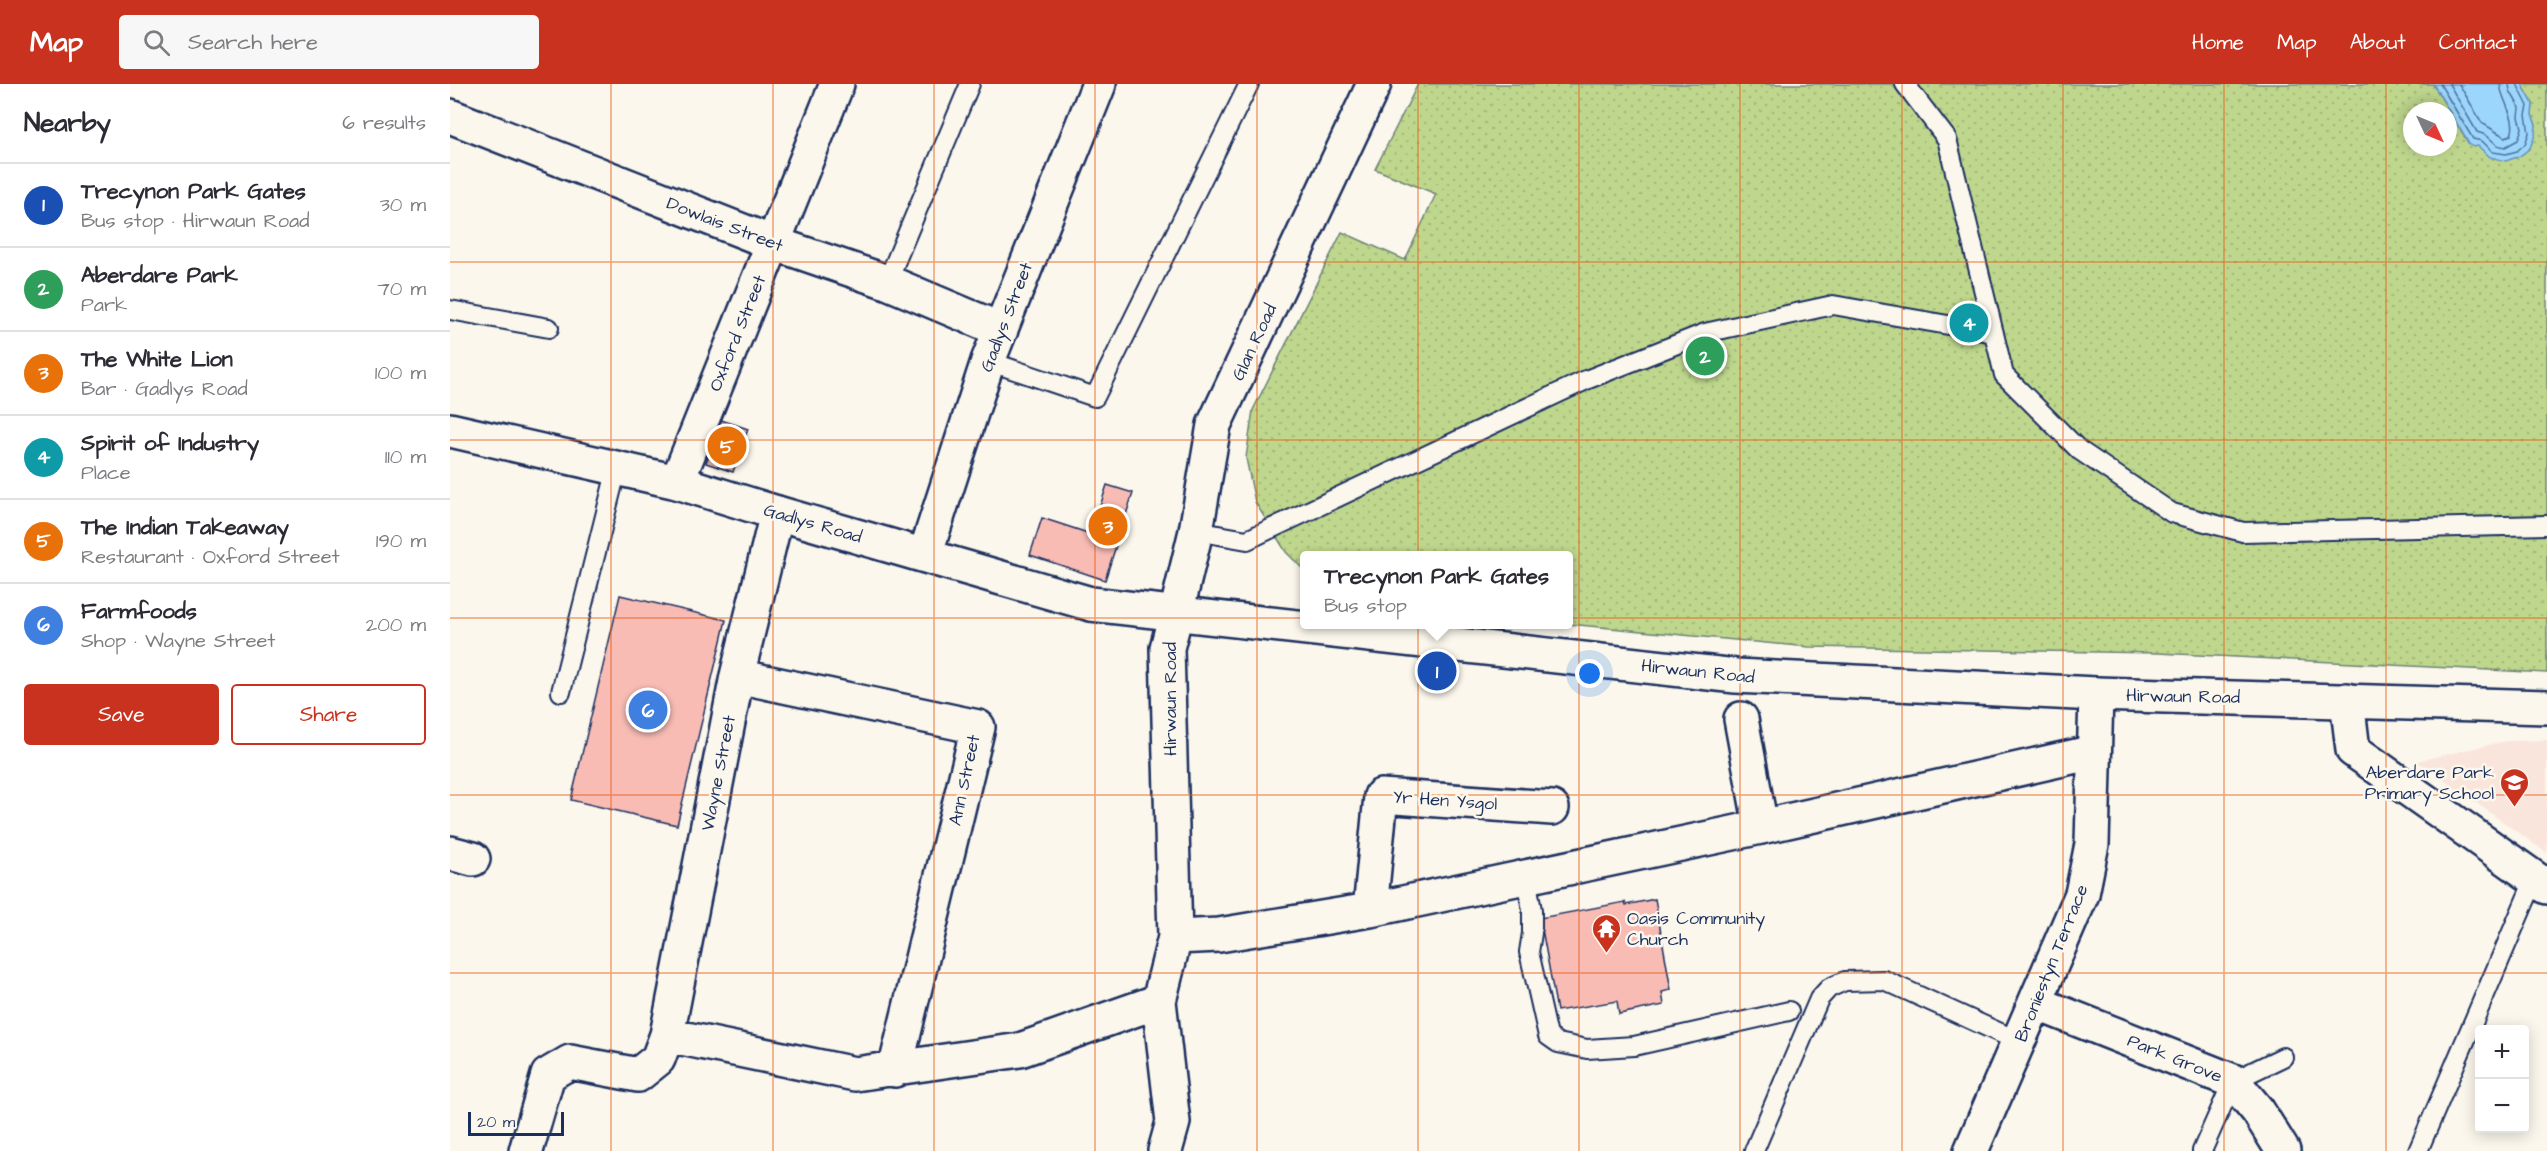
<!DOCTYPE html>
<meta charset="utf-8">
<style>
body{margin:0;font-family:"Architects Daughter",sans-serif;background:#f7f7f7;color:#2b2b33}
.controls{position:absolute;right:18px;bottom:18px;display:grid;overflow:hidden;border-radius:6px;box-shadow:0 3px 15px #0003}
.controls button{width:54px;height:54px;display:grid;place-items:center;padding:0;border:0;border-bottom:2px solid #e1e1e2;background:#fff;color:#2b2b33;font:30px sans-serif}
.compass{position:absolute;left:1953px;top:18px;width:54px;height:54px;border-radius:50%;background:#fff;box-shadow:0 3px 15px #0003;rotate:134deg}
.scale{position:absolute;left:18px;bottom:15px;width:96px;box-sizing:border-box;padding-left:6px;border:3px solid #1b2f5e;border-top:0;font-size:16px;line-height:21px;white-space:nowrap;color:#1b2f5e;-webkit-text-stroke:4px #fbf7ec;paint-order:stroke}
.you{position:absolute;left:1140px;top:590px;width:21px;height:21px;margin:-15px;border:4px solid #fff;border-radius:50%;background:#1a73e8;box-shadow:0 0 0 9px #1a73e833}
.badge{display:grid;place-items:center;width:39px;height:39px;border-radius:50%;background:#c8321e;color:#fff;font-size:20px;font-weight:700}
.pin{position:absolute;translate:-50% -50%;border:3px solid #fff;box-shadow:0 2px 6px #0006}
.popup{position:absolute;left:850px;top:467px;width:273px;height:78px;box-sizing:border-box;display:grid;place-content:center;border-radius:6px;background:#fff;filter:drop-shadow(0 2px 4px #0005);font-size:20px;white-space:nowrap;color:#7c7c81}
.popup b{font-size:22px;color:#2b2b33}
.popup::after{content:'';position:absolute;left:50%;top:100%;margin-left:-12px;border:12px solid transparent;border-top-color:#fff}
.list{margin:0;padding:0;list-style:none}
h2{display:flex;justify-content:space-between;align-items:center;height:78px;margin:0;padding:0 24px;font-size:26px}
h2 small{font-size:20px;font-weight:400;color:#7c7c81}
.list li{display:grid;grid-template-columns:39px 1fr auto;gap:18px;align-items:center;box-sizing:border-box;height:84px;padding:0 24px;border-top:2px solid #e1e1e2}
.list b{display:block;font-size:22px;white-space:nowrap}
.list p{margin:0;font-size:20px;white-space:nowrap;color:#7c7c81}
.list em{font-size:20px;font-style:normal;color:#7c7c81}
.actions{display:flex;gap:12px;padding:18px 24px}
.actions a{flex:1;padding:14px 0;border:2px solid #c8321e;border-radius:6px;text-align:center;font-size:21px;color:#c8321e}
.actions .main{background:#c8321e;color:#fff}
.icon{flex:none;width:33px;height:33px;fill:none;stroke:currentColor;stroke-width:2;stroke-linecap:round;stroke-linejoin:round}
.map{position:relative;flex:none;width:2097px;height:1067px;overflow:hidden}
header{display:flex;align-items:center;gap:36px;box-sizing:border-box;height:84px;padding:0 30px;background:#c8321e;color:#fff}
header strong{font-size:28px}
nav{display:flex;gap:33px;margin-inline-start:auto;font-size:21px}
.search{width:420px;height:54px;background:#f7f7f7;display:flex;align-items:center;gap:15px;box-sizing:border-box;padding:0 21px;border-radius:6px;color:#7c7c81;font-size:22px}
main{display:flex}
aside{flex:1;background:#fff}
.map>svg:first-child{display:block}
</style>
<header>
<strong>Map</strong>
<div class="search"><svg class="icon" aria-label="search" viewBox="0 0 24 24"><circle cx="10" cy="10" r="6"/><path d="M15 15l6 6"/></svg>Search here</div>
<nav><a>Home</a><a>Map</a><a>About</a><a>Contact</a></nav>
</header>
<main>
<aside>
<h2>Nearby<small>6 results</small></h2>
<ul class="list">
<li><span class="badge" style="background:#1a4fb4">1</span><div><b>Trecynon Park Gates</b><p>Bus stop · Hirwaun Road</p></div><em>30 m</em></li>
<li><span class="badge" style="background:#2e9e5b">2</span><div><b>Aberdare Park</b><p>Park</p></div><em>70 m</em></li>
<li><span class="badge" style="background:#e8710a">3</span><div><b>The White Lion</b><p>Bar · Gadlys Road</p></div><em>100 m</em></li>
<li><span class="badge" style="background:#0f9aa8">4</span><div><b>Spirit of Industry</b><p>Place</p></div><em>110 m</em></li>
<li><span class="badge" style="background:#e8710a">5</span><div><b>The Indian Takeaway</b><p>Restaurant · Oxford Street</p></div><em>190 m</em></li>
<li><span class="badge" style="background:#3f7fe0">6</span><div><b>Farmfoods</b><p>Shop · Wayne Street</p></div><em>200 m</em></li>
</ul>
<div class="actions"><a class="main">Save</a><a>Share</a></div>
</aside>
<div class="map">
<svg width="2097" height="1067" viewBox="0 0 2097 1067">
<defs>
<pattern id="park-dots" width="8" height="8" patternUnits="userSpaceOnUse" patternTransform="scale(1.5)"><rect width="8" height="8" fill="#bfd78d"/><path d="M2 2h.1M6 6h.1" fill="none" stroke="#a4b97c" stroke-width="1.8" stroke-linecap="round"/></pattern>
</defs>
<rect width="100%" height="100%" fill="#fbf7ec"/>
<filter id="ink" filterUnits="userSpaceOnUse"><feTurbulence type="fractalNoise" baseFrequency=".0167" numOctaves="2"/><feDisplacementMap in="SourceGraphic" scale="12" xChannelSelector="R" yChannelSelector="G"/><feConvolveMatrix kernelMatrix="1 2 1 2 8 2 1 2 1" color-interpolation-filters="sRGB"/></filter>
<g filter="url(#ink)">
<path fill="#fae5dc" d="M 2097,656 L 2097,769 L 1967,677 L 2056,657 Z"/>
<path fill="url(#park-dots)" stroke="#6d8376" stroke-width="1.5" fill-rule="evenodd" d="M 968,0 L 1983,0 L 2019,60 L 2086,41 L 2082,31 L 2083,20 L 2072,0 L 2097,0 L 2097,589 L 1708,569 L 1359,563 L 1119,540 L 1119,472 L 855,472 L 855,487 L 836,468 L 805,418 L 796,374 L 803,326 L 892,148 L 955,176 L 986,110 L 925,85 ZM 1962,27 L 1998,27 L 1998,63 L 1962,63 Z"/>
<path fill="#9cd6fc" stroke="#6893bd" stroke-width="1.5" d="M 1983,0 L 2072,0 L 2083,20 L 2082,31 L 2086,41 L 2085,51 L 2080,64 L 2070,72 L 2056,77 L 2040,73 L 2028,62 L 2023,63 L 2019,60 Z"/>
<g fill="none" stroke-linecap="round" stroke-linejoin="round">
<path stroke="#4f729d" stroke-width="1.5" d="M 1990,0 L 2023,55 L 2032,57 L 2043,68 L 2056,70 L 2067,67 L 2075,60 L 2079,49 L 2076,31 L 2078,22 L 2067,0
M 1999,0 L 2027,48 L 2036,51 L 2047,61 L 2055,63 L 2068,56 L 2072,44 L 2069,33 L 2070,24 L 2060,7 L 2059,0
M 2009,0 L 2032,39 L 2055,53 L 2061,51 C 2068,35 2051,16 2050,0"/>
</g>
<path fill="#f8bcb5" stroke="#1b2f5e" stroke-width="1.5" d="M 271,336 L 298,345 L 283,388 L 256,379 Z
M 657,401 L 683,409 L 655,496 L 580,471 L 592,434 L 641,450 Z
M 170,511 L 276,536 L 227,741 L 121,716 Z
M 1205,815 L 1221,906 L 1212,908 L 1214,921 L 1169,930 L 1167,917 L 1107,927 L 1090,834 L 1175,818 L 1176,821 Z"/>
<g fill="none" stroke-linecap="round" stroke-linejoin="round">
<defs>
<path id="service" d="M 1455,0 L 1497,55 L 1554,291 L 1629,366 L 1722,429 L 1793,448 L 2097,441
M 437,198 L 520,0
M 0,226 L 99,244
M 538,277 L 645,313 L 799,0
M 746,447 L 797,456 L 1136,296 L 1255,249 L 1383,221 L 1544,249
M 111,608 L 167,384
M 1076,793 L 1082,826 L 1082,849 L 1079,868 L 1098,952 L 1108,959 L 1137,965 L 1184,962 L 1339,927
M 1304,1067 L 1369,915 L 1379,904 L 1395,897 L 1434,896 L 1570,958
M 1752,1067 L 1783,997 L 1833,973
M 1968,1067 L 2085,794"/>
<path id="minor" d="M 0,32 L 323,159 L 437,198 L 551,246
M 227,398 L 387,0
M 475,471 L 538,277 L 649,0
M 287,592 L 528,643 L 445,986
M 1897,616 L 1903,666 L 2097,803
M 1291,635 L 1311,743
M 0,769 L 23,775
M 920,826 L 931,712 L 1102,724
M 725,853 L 769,851 L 920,826 L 1311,743 L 1644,668
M 1586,919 L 1783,997 L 1808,1027 L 1833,1067
M 217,951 L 405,990 L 570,966 L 709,917
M 76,1067 L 98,991 L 120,978 L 188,991 L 208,975 L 217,951 L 287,592 L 327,429
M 715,1067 L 723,1038 L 709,917 L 725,853 L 717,564 L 726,530
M 1521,1067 L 1632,810 L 1642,760 L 1646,610"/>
<path id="tertiary" d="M 726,530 L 746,447 L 764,341 L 924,0"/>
<path id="secondary" d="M 0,346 L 227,398 L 327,429 L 641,520 L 1286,592 L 1646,610 L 2097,623"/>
</defs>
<use href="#service" stroke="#1b2f5e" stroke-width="22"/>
<use href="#minor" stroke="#1b2f5e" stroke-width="38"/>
<use href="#tertiary" stroke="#1b2f5e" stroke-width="38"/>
<use href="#secondary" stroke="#1b2f5e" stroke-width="38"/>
<use href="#service" stroke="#fbf7ec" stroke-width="18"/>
<use href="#minor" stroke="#fbf7ec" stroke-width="33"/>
<use href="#tertiary" stroke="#fbf7ec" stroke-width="33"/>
<use href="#secondary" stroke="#fbf7ec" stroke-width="33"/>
</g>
</g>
<path fill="none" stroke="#e8590c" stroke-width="1.5" stroke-opacity="0.55" d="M 161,0 L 161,1067M 323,0 L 323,1067M 484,0 L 484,1067M 645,0 L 645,1067M 807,0 L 807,1067M 968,0 L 968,1067M 1129,0 L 1129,1067M 1290,0 L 1290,1067M 1452,0 L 1452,1067M 1613,0 L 1613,1067M 1774,0 L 1774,1067M 1936,0 L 1936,1067M 0,178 L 2097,178M 0,356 L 2097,356M 0,534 L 2097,534M 0,711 L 2097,711M 0,889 L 2097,889"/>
<defs>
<symbol id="school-pin" viewBox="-11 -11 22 30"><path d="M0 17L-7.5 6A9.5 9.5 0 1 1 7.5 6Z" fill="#c8321e" stroke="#fbf7ec"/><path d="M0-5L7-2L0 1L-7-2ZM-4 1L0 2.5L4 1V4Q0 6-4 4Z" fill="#fff"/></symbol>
<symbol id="temple-pin" viewBox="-11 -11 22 30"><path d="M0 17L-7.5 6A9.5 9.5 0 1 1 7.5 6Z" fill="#c8321e" stroke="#fbf7ec"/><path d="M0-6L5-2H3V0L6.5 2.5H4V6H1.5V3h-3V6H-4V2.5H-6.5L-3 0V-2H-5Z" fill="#fff"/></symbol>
</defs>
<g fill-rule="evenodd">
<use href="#school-pin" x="2048" y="682" width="33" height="45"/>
<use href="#temple-pin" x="1140" y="828" width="33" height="45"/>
</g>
<g text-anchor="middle" stroke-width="5" stroke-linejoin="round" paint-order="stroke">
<g font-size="18" fill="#1b2f5e" stroke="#fbf7ec">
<text transform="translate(275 140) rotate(21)" y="6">Dowlais Street</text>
<text transform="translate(556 233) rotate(-69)" y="6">Gadlys Street</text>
<text transform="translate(287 249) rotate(-68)" y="6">Oxford Street</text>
<text transform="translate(804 258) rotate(-65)" y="6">Glan Road</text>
<text transform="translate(363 439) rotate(16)" y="6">Gadlys Road</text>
<text transform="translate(1248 587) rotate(6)" y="6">Hirwaun Road</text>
<text transform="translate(1733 612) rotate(1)" y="6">Hirwaun Road</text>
<text transform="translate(720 615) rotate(-90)" y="6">Hirwaun Road</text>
<text transform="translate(268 689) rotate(-79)" y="6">Wayne Street</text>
<text transform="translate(514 696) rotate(-78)" y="6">Ann Street</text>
<text transform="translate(995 716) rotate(4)" y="6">Yr Hen Ysgol</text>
<text transform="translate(1601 879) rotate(-68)" y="6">Broniestyn Terrace</text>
<text transform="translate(1725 974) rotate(22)" y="6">Park Grove</text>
</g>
<g font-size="18" fill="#1b2f5e" stroke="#fbf7ec" text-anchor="end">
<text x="2044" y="694">Aberdare Park<tspan x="2044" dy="21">Primary School</tspan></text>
<text x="1177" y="840" text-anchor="start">Oasis Community<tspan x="1177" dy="21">Church</tspan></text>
</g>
</g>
</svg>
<div class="controls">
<button>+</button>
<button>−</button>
</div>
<svg class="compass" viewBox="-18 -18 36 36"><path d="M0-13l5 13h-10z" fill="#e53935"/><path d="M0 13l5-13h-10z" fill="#7c7c81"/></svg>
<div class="scale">20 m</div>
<div class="you"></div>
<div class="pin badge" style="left:987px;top:587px;background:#1a4fb4">1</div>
<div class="popup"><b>Trecynon Park Gates</b>Bus stop</div>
<div class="pin badge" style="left:1255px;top:272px;background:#2e9e5b">2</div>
<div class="pin badge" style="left:658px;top:442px;background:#e8710a">3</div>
<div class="pin badge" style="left:1519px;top:239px;background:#0f9aa8">4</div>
<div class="pin badge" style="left:277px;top:362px;background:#e8710a">5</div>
<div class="pin badge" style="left:198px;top:626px;background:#3f7fe0">6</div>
</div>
</main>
